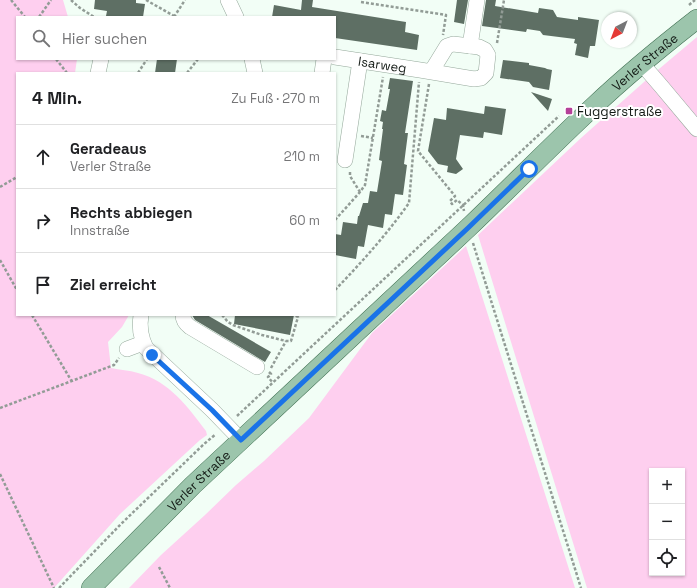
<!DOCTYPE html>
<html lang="de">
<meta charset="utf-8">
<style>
body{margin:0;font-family:"Space Grotesk",sans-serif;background:#f2f2f2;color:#202124}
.controls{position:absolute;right:12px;bottom:12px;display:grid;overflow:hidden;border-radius:0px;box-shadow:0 1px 3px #0004}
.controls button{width:36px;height:36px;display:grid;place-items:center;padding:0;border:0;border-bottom:1px solid #e0e0e0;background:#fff;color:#202124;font:20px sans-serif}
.compass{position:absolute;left:601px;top:12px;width:36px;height:36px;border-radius:50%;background:#fff;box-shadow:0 1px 3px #0004;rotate:222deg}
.stop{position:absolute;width:12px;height:12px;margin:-9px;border:3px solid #1a73e8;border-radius:50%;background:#fff}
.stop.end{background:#1a73e8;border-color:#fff;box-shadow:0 1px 4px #0008}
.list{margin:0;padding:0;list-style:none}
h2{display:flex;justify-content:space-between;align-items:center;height:52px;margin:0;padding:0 16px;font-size:17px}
h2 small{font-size:13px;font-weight:400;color:#757577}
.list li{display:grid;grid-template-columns:26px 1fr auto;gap:12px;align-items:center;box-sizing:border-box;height:64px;padding:0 16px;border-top:1px solid #e0e0e0}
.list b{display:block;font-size:15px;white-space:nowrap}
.list p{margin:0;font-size:13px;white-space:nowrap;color:#757577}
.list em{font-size:13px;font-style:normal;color:#757577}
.icon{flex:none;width:22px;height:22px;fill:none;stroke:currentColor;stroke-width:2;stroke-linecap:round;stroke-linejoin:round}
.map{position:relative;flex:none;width:697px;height:588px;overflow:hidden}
.search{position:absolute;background:#fff;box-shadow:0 1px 3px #0004;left:16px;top:16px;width:320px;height:44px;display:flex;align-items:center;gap:10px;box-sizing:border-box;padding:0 14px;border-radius:0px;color:#757577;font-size:15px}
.panel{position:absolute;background:#fff;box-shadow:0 1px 3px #0004;left:16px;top:72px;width:320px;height:244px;border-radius:0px}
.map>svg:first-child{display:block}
</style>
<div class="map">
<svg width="697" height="588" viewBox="0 0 697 588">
<rect width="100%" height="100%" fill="#f2fef6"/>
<path fill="#fecfef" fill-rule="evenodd" d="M 0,0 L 63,0 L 68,17 L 17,17 L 17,59 L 77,59 L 75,73 L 17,73 L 17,315 L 129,315 L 122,327 L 108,342 L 111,368 C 120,370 129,370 138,373 C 169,381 188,407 206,431 L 207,435 L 200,440 L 120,514 L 54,588 L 0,588 Z
M 697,37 L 697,588 L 587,588 L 478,235 L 581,138 L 653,74 ZM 652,471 L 682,471 L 682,573 L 652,573 Z
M 466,246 L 575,588 L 129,588 L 161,555 L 205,515 L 236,485 L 264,461 L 309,418 L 372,333 Z"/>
<path fill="#5e6f64" d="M 95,0 L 136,0 L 136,3 L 145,4 L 143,17 L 116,17 L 106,16 L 107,11 L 94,9 Z
M 302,0 L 313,0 L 312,7 L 406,22 L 405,32 L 419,35 L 417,50 L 335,38 L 335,17 L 272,17 L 274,5 L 301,10 Z
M 457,0 L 468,0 L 464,24 L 454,22 Z
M 486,0 L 496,0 L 495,6 L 538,13 L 539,8 L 553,10 L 557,17 L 578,20 L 578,17 L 599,20 L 595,46 L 590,46 L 588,58 L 575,55 L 577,44 L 574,43 L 575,39 L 543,35 L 540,31 L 527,29 L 526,32 L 482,26 Z
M 157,59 L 177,59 L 175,73 L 155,73 Z
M 503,60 L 529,63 L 529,65 L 545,68 L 547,69 L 552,70 L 549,90 L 533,87 L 529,82 L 500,78 Z
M 390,78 L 413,81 L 405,133 L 408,133 L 404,164 L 407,165 L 403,195 L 395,194 L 392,215 L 385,214 L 383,228 L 368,225 L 364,247 L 358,246 L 356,259 L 335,255 L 335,234 L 341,235 L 343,222 L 357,224 L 358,216 L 359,216 L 363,203 L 368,203 L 370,191 L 377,192 L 382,161 L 379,160 L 383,129 L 382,129 L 383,122 L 380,121 L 382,110 L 386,111 L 390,89 L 388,89 Z
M 531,92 L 552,99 L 548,111 Z
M 485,106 L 506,109 L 502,135 L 484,132 L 483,138 L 460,135 L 456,159 L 463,169 L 456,174 L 447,172 L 448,166 L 438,164 L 428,151 L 434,118 L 446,120 L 447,108 L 484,114 Z
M 192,315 L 207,315 L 271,352 L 265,362 L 195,320 Z
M 235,315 L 294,315 L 290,335 L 234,324 Z"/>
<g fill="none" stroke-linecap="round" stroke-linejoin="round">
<defs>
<g id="minor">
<path d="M 228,0 L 236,17"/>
<path d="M 470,46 L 477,0"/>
<path id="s1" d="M 335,57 L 420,70 L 474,79 L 481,78 L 486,73 L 488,55 L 485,50 L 479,47 L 453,44 L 447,46 L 431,72"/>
<path d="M 252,59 L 255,73"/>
<path d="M 642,64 L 661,86 L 697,129"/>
<path d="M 98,73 L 101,59"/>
<path d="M 322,73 L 324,59"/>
<path d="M 345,160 L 360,61"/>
<path d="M 141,315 C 139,326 141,338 146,348 L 212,410 L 241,440"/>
<path d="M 183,315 C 183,320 186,324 190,327 L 257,367"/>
<path d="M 127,349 L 143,343"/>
</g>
<g id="major">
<path id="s2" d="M 91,588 L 193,485 L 468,228 C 510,188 551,146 593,107 C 626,76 661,47 697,19"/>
</g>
</defs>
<use href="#minor" stroke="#95a89b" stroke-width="16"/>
<use href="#major" stroke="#417053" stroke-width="20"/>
<path stroke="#929c96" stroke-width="2.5" stroke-dasharray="3 2" stroke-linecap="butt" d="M 11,0 L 25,17
M 71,0 L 80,8 L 94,17
M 146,0 L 174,16
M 361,2 L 446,15 L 443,35
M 689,5 L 695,0
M 39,17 L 51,0
M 174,17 L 185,0
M 497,43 L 504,0
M 56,59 L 67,73
M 138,73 L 147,59
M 187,73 L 198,59
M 429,84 L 418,151 L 455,196 L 450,201 L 452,204 L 457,200 L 463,205 L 464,211
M 361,136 L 373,138
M 350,172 L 350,176 L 360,192
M 0,187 L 17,177
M 335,220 L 360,192 L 365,185 L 383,77
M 473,243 L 581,588
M 0,260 L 17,290
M 335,290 C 362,262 387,234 409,203 L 419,82
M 32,315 L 71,380
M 222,315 L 228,322 L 233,325 L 262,335 L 286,341 L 291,341 L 298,317 L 294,315
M 271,368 L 286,341
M 269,372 L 271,374 L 268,377 L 273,383
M 0,408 L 114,365 L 119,358
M 237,416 L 559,116
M 0,474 L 54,588
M 159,567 L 170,588
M 59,588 L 121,524 L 204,444 L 216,434"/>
<use href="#minor" stroke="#fff" stroke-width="15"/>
<use href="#major" stroke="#9cc5ac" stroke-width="19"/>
</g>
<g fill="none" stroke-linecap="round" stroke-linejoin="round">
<path stroke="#1a73e8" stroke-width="5" d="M 152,355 L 212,410 L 241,440 L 468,228 L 529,169"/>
</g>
<rect fill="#b54199" stroke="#fff" stroke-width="1.5" x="565" y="107" width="8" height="8" rx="2"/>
<g text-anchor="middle" stroke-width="4" stroke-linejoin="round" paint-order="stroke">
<g font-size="13" fill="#131a15" stroke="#fff">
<text dy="5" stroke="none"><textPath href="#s2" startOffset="764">Verler Straße</textPath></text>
<text dy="5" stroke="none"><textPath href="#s1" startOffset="48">Isarweg</textPath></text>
<text dy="5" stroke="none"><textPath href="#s2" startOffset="152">Verler Straße</textPath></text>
</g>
<g font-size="13" fill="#131a15" stroke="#fff" text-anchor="start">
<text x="577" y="116">Fuggerstraße</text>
</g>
</g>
</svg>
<div class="controls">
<button>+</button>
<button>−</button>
<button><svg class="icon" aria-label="locate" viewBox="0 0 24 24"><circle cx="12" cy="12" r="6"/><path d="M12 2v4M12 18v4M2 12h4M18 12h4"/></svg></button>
</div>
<svg class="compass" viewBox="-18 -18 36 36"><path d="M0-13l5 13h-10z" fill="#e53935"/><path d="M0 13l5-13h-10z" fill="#757577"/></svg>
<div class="stop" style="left:529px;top:169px"></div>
<div class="stop end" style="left:152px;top:355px"></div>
<div class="search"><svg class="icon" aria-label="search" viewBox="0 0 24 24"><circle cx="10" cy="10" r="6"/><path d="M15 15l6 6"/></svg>Hier suchen</div>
<section class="panel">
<h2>4 Min.<small>Zu Fuß · 270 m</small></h2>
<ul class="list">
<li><svg class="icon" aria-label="ahead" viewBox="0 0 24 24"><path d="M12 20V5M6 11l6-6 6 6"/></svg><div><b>Geradeaus</b><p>Verler Straße</p></div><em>210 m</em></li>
<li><svg class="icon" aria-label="right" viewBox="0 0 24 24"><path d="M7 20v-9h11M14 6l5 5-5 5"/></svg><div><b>Rechts abbiegen</b><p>Innstraße</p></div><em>60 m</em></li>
<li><svg class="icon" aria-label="arrive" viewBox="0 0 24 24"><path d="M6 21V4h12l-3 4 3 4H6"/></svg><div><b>Ziel erreicht</b></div></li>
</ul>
</section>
</div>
